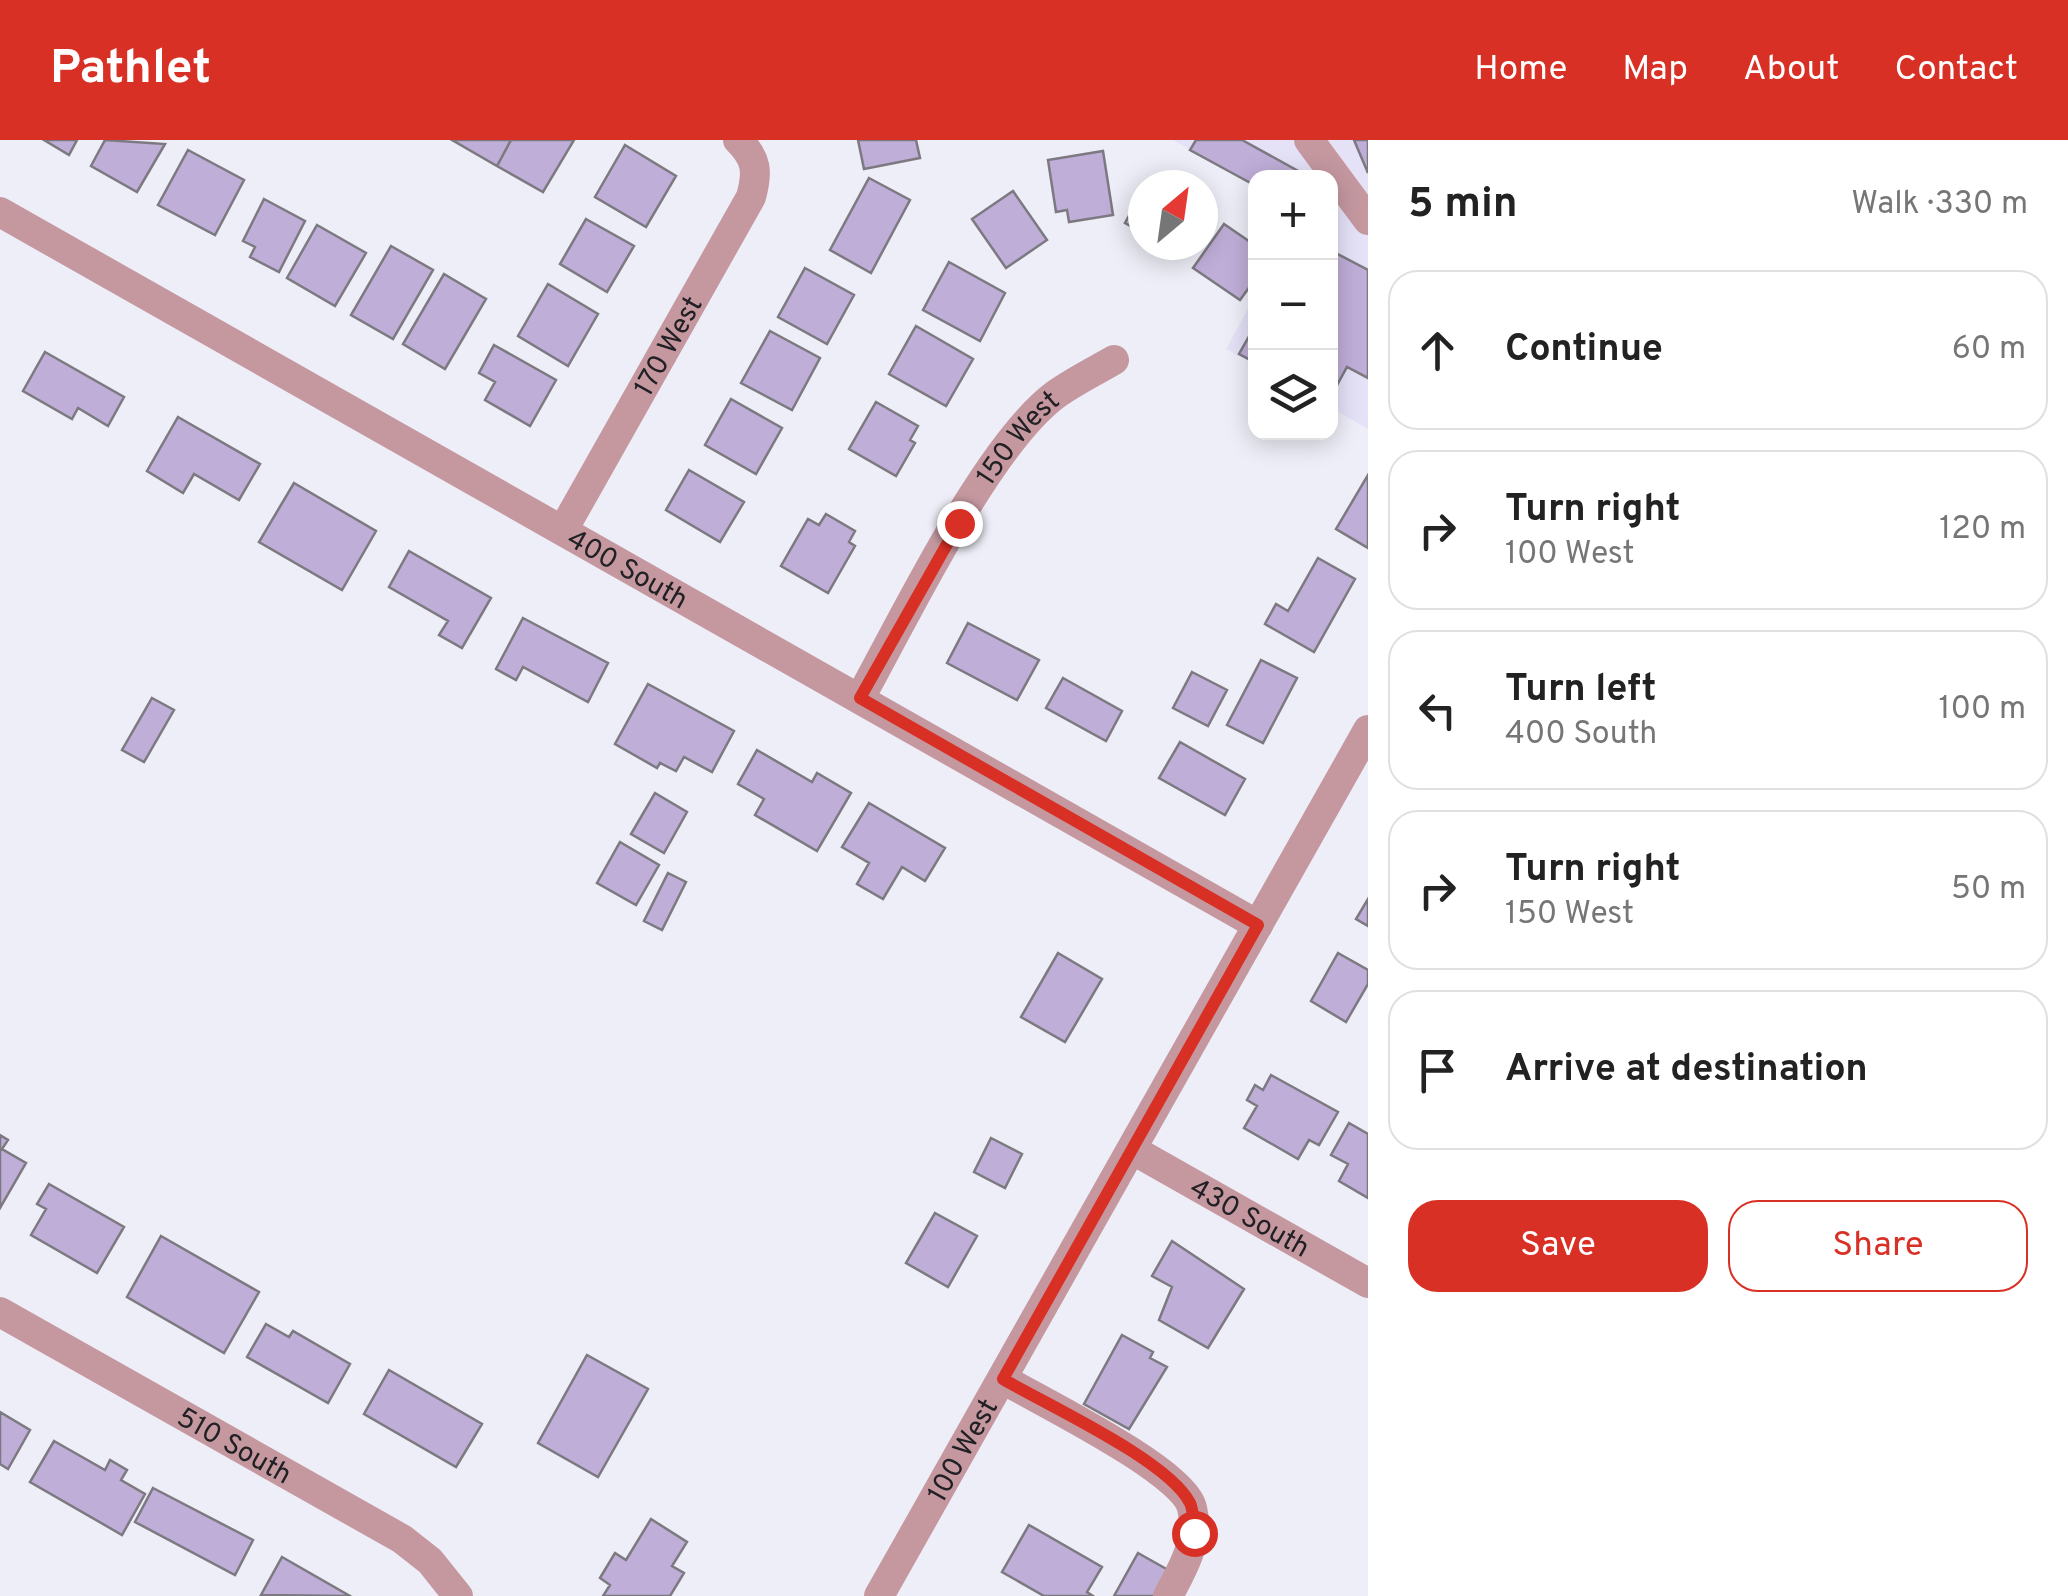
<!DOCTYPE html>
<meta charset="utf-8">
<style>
body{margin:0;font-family:Overpass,sans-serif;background:#f6f6f6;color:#222}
.controls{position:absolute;right:30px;top:30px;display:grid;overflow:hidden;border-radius:20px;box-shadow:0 5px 25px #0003}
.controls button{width:90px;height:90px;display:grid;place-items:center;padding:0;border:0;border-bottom:2px solid #e0e0e0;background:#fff;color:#222;font:50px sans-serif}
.compass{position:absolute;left:1128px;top:30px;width:90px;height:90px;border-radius:50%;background:#fff;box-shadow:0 5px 25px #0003;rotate:29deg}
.stop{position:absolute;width:30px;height:30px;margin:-22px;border:8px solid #d93025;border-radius:50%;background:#fff}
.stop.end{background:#d93025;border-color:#fff;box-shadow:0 2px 10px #0008}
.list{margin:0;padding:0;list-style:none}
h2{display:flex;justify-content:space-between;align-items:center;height:130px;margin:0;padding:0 40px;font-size:42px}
h2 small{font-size:32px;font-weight:400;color:#767676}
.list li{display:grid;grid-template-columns:65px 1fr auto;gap:30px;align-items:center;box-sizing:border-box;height:160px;margin:0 20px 20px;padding:0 20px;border:2px solid #e0e0e0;border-radius:30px}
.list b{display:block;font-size:38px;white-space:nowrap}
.list p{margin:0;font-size:32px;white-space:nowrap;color:#767676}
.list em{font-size:32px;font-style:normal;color:#767676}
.actions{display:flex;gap:20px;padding:30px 40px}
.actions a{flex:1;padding:22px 0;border:2px solid #d93025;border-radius:30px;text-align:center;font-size:35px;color:#d93025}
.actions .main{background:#d93025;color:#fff}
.icon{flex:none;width:55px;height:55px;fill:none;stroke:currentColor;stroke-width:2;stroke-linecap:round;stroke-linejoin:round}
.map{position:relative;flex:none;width:1368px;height:1456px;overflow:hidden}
header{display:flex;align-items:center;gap:60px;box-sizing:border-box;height:140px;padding:0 50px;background:#d93025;color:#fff}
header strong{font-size:48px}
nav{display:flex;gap:55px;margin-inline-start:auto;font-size:35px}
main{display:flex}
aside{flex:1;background:#fff}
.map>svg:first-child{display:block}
</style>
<header>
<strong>Pathlet</strong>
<nav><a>Home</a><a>Map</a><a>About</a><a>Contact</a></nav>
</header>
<main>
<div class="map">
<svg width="1368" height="1456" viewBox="0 0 1368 1456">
<rect width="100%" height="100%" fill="#eeeef8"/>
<path fill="#e5e2f8" d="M 1173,0 L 1368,0 L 1368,289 L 1331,268 L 1330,38 L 1256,38 L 1255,47 Z
M 1255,156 L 1255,225 L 1226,209 Z"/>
<path fill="#bfaed8" stroke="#7c7981" stroke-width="2.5" d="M 44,0 L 77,0 L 69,15 Z
M 105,0 L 165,4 L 137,52 L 91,26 Z
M 452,0 L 511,0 L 497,26 Z
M 511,0 L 574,0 L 543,52 L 497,26 Z
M 858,0 L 916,0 L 920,18 L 864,29 Z
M 1196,0 L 1242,0 L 1311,38 L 1256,38 L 1256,46 L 1190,10 Z
M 1354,0 L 1368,0 L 1368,33 Z
M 625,5 L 676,36 L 646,87 L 595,57 Z
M 188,10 L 244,40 L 215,95 L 158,65 Z
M 1103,11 L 1113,75 L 1069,82 L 1067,70 L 1056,72 L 1048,20 Z
M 869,38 L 910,60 L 871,133 L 830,110 Z
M 1143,50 L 1143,93 L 1125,83 Z
M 1013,51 L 1047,100 L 1006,128 L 972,79 Z
M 264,59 L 305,81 L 279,132 L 250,117 L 255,107 L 243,101 Z
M 586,79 L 634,106 L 607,152 L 560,124 Z
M 1224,84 L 1256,106 L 1256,138 L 1240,160 L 1193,128 Z
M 317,85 L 366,113 L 335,166 L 287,138 Z
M 391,106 L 433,130 L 393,199 L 351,175 Z
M 1330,110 L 1368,130 L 1368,238 L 1347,227 L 1330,258 Z
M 949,122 L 1005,153 L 980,201 L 923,170 Z
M 805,128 L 854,155 L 827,204 L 778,177 Z
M 444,134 L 486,159 L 445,229 L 403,204 Z
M 548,144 L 598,174 L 568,226 L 518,196 Z
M 1256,184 L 1256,223 L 1239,214 Z
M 916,186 L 973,219 L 946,266 L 889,234 Z
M 770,191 L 820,218 L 792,270 L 741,243 Z
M 494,205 L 556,240 L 530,286 L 485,260 L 495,242 L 479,233 Z
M 45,212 L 124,257 L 108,286 L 78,268 L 72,279 L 23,251 Z
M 731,259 L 782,288 L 756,334 L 705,305 Z
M 876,262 L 918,286 L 910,300 L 915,303 L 896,336 L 849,309 Z
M 178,277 L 260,324 L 239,360 L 194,334 L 183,353 L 147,331 Z
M 689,330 L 744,362 L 720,402 L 666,370 Z
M 1368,335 L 1368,408 L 1336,389 Z
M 294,343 L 376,391 L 342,450 L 259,402 Z
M 826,374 L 855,391 L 849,402 L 855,406 L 828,453 L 781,426 L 808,379 L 819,385 Z
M 409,411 L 491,458 L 462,508 L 439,495 L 448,481 L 389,447 Z
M 1318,418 L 1355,439 L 1314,512 L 1265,484 L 1276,464 L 1288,471 Z
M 523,478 L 608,523 L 588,562 L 523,527 L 516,540 L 496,529 Z
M 968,483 L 1039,520 L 1017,560 L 947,523 Z
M 1261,520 L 1297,538 L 1263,603 L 1227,585 Z
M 1192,532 L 1227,550 L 1208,586 L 1173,568 Z
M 1063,538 L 1122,571 L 1106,601 L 1046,568 Z
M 648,544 L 734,591 L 712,632 L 684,617 L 676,631 L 660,623 L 657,628 L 615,604 Z
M 152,558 L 174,570 L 144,622 L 122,610 Z
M 1180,602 L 1245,639 L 1225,675 L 1159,638 Z
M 757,610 L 812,642 L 817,633 L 851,653 L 817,711 L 755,675 L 764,659 L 738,644 Z
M 655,653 L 687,672 L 664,713 L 631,694 Z
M 869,663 L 945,708 L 925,741 L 902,727 L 883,759 L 857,744 L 869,723 L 842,707 Z
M 620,702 L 659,725 L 636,765 L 597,743 Z
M 668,733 L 686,742 L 662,790 L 644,781 Z
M 1368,759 L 1368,786 L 1356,779 Z
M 1058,813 L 1102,839 L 1065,902 L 1021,877 Z
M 1338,813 L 1368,830 L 1368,844 L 1346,882 L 1311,861 Z
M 1271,935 L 1338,972 L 1319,1005 L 1309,1000 L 1298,1019 L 1244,988 L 1257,966 L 1247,960 L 1255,945 L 1263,950 Z
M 1349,983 L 1368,994 L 1368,1058 L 1339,1041 L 1348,1024 L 1331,1015 Z
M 0,995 L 8,1000 L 2,1009 L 26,1023 L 0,1068 Z
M 991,998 L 1022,1014 L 1005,1048 L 974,1032 Z
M 49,1044 L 124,1087 L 97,1133 L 31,1095 L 46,1069 L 37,1064 Z
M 935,1073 L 977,1096 L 948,1147 L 906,1123 Z
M 161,1096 L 259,1152 L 224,1213 L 127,1157 Z
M 1172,1101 L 1244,1149 L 1208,1208 L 1159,1180 L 1172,1147 L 1152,1136 Z
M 266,1184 L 289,1197 L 293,1191 L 350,1224 L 328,1263 L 247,1217 Z
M 1122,1195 L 1153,1212 L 1150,1218 L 1167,1227 L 1129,1289 L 1084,1264 Z
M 587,1215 L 648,1249 L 598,1337 L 538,1303 Z
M 389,1230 L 482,1284 L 456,1327 L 364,1274 Z
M 0,1272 L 30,1290 L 8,1329 L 0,1324 Z
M 54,1301 L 105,1330 L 110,1320 L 127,1330 L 121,1340 L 145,1354 L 122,1395 L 30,1342 Z
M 153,1348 L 253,1400 L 235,1435 L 135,1382 Z
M 651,1379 L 687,1402 L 672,1426 L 684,1433 L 670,1456 L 603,1456 L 610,1445 L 600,1438 L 615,1413 L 626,1420 Z
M 1029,1385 L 1102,1427 L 1087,1452 L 1093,1456 L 1044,1456 L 1002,1432 Z
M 1138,1413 L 1177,1435 L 1165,1456 L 1114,1456 Z
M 282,1417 L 350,1456 L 261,1455 Z"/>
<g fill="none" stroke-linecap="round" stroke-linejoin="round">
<g stroke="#c598a0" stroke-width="30">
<path d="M 1309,0 L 1368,80"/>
<path id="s1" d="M 0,72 L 1258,785"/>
<path id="s2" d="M 563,390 L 751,57 C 758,32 757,19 738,0"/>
<path id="s3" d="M 860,558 C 904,479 986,307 1055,255 C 1073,242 1095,231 1114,220"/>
<path id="s4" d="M 1133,1010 L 1368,1143"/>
<path id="s5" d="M 0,1172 L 402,1399 L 430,1421 L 458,1456"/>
<path d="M 1003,1239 C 1040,1261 1184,1331 1192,1368 C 1200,1400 1182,1430 1168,1456"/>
<path id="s6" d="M 879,1456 L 1368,590"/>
</g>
</g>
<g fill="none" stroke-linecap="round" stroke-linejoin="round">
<path stroke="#d93025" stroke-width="12" d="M 959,383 L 860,558 L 1258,785 L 1003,1239 C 1047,1265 1168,1320 1190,1363 C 1194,1371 1193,1383 1194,1393"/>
</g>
<g text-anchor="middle" stroke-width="8" stroke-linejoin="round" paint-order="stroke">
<g font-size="28" fill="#212024" stroke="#fcfcfe">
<text dy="10" stroke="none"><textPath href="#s2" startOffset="212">170 West</textPath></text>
<text dy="10" stroke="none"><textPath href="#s3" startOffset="305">150 West</textPath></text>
<text dy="10" stroke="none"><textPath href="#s1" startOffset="722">400 South</textPath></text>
<text dy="10" stroke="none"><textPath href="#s4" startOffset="135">430 South</textPath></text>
<text dy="10" stroke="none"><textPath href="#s5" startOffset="270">510 South</textPath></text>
<text dy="10" stroke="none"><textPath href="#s6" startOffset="168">100 West</textPath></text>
</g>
</g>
</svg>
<div class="controls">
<button>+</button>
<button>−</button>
<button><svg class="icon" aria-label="layers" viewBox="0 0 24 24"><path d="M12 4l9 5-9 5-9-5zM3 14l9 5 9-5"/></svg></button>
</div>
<svg class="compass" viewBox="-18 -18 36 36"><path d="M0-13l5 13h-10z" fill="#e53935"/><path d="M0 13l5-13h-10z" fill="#767676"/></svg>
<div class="stop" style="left:1194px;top:1393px"></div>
<div class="stop end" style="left:959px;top:383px"></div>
</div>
<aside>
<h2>5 min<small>Walk · 330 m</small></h2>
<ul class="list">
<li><svg class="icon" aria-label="ahead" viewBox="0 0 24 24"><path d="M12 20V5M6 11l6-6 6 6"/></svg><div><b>Continue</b></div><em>60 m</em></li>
<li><svg class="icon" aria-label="right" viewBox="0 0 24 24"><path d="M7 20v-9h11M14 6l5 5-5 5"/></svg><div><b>Turn right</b><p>100 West</p></div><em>120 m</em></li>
<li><svg class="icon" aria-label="left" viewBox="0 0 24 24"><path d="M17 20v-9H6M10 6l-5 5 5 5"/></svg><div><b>Turn left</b><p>400 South</p></div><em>100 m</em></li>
<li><svg class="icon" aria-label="right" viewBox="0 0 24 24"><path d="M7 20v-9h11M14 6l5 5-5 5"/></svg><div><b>Turn right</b><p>150 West</p></div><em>50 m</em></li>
<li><svg class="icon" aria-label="arrive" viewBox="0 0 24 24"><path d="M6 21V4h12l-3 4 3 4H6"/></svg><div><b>Arrive at destination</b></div></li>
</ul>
<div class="actions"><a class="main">Save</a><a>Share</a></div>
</aside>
</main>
